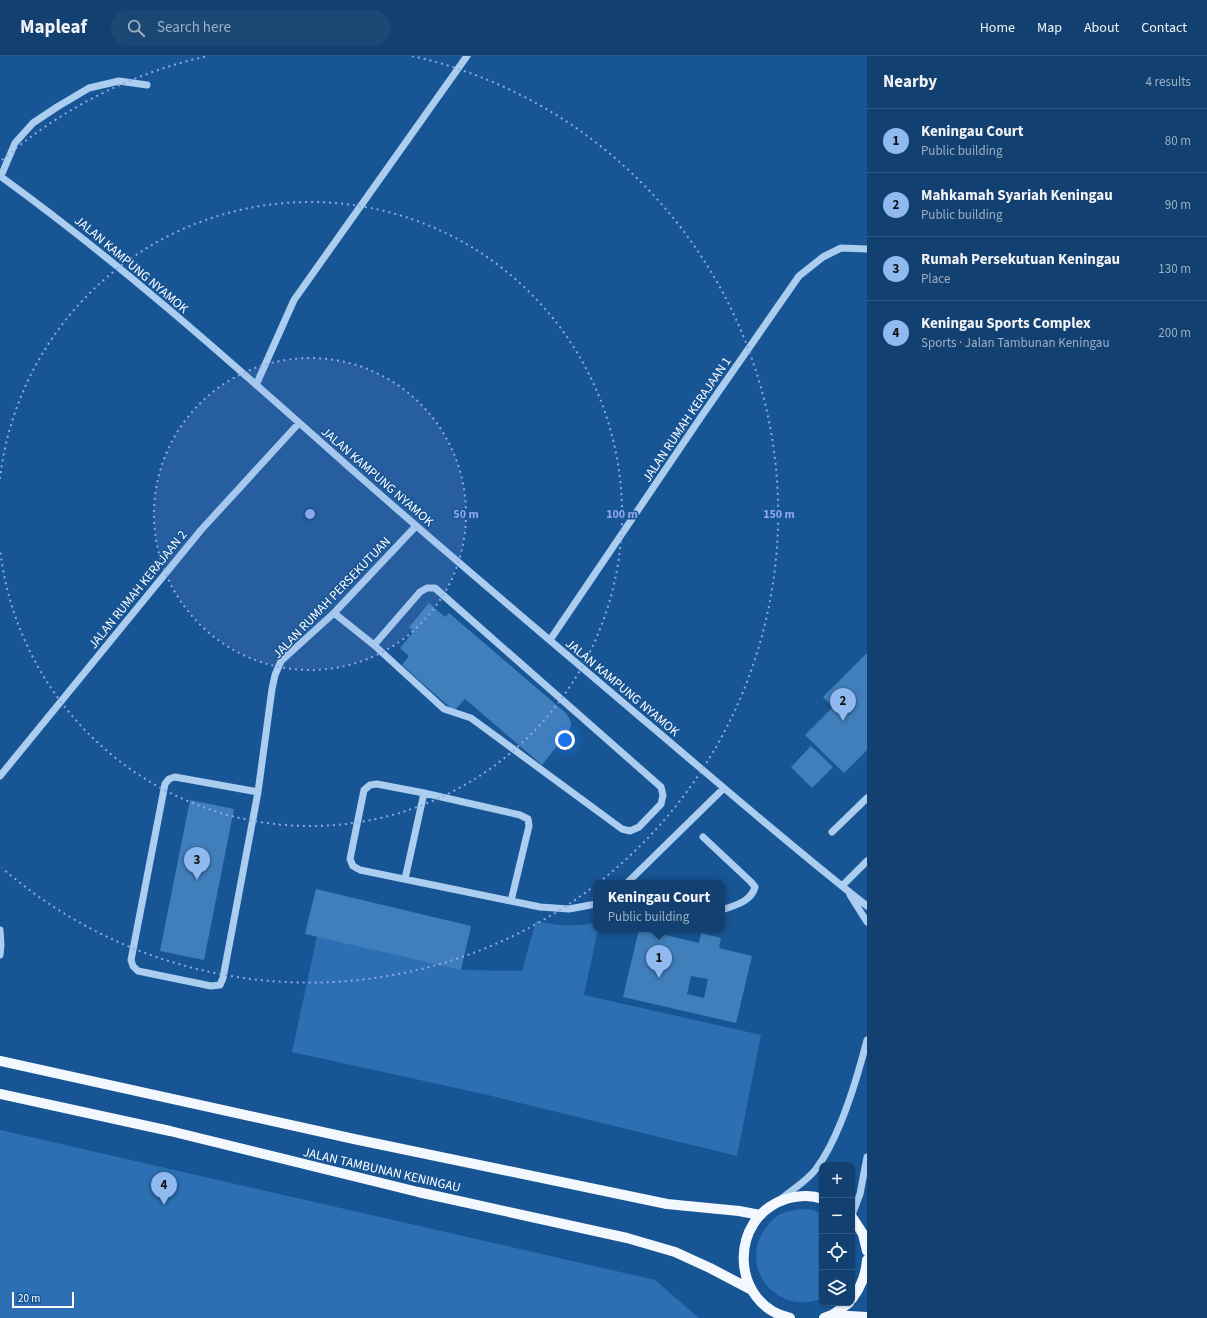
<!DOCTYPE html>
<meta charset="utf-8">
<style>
body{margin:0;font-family:"Source Sans 3",sans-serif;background:#1b4775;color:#f1f3f6}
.controls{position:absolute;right:12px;bottom:12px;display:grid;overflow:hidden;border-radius:8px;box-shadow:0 1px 3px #0004}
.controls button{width:36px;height:36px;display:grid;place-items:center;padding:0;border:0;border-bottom:1px solid #315983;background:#124070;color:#f1f3f6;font:20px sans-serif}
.scale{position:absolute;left:12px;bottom:10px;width:62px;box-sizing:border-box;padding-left:4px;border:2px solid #fff;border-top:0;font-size:11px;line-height:14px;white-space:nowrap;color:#fff;-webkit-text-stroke:3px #185595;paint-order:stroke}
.you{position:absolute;left:565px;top:684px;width:14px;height:14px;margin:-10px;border:3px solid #fff;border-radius:50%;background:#1a73e8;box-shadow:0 0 0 6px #1a73e833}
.badge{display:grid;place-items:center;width:26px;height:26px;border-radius:50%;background:#90b9f0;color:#111;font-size:13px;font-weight:700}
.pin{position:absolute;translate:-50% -33px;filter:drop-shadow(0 1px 2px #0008)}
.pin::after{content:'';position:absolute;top:21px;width:14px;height:12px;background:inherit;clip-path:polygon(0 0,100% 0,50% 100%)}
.popup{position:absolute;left:593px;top:824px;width:132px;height:52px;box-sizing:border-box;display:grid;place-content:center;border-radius:8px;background:#124070;filter:drop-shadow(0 1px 3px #0005);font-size:13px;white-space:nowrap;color:#9cafc3}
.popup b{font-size:15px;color:#f1f3f6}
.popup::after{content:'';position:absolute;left:50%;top:100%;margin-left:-8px;border:8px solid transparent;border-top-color:#124070}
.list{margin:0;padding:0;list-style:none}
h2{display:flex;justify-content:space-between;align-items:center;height:52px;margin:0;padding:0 16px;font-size:17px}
h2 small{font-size:13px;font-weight:400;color:#9cafc3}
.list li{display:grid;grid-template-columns:26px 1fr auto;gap:12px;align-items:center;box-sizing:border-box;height:64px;padding:0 16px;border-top:1px solid #315983}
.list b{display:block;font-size:15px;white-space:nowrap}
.list p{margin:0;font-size:13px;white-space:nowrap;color:#9cafc3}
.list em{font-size:13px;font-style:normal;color:#9cafc3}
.icon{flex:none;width:22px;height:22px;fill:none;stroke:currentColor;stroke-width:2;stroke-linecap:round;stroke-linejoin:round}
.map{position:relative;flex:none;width:867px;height:1262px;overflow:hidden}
header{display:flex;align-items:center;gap:24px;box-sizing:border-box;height:56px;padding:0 20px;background:#124070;border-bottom:1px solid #315983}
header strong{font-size:19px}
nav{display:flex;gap:22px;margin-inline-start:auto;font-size:14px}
.search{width:280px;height:36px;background:#1b4775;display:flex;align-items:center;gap:10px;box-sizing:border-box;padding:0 14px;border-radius:22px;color:#9cafc3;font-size:15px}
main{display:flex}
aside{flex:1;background:#124070}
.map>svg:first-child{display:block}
</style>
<header>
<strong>Mapleaf</strong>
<div class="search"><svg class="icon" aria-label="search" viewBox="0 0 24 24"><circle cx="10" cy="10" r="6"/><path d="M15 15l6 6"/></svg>Search here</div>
<nav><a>Home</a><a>Map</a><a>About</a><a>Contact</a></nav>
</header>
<main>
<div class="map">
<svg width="867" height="1262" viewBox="0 0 867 1262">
<rect width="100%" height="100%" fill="#185595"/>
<path fill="#2c70b3" d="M 536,865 C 559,870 572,871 596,867 L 596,873 L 598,873 L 584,939 L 761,979 L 737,1100 L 488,1039 L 292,996 L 317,880 L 461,914 L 522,915 Z
M 0,1074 L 655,1224 L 699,1262 L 0,1262 Z
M 798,1153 L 813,1154 L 822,1158 L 822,1242 C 779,1261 737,1212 765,1173 C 769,1167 775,1160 783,1157 C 787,1155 793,1155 798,1153 Z"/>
<path fill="#417fbc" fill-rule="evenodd" d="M 429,547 L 445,561 L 449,557 L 567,658 L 571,667 L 570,673 L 542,709 L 465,643 L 454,655 L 402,609 L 409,600 L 400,592 L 414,575 L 409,571 Z
M 867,597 L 867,694 L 844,717 L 805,679 L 833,651 L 823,641 Z
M 811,690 L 833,711 L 812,732 L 791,711 Z
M 190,744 L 234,753 L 204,904 L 160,895 Z
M 316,833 L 471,870 L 461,914 L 305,878 Z
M 639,873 L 699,887 L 701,877 L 721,882 L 719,892 L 752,900 L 736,967 L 623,941 ZM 691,920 L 708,923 L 704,942 L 687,938 Z"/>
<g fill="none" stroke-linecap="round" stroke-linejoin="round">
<path stroke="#aacdf0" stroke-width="7" d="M 0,120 C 126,211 242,316 358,419 C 451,501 545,580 639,660 C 715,724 789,789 867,850
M 1,120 L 15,87 L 33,67 L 57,51 L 89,32 L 119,25 L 147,29
M 256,329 L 294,244 L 467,0
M 334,557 L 374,589 L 444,653 L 471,662 L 622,773 L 630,775 L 639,771 L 661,748 L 663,739 L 661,731 L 435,532 L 427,532 L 420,536 L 374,589
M 550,584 L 703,358 L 799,220 L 823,201 L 841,192 L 867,193
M 0,720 L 201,474 L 299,367
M 258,736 L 175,721 L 169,723 L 165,728 L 131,904 L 133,910 L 138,915 L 211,930 L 220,929 L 223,922 L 258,736 L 272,633 L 275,619 L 281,605 L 334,557 L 416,470
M 832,776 L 867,742
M 703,781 L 751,826 L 755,831 C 751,846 735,849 722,854
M 405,823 L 424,737
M 627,827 L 724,732
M 842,830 L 867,805
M 850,839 L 867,866
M 511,845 L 529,770 L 528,763 L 520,759 L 424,737 L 377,728 L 370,729 L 364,734 L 350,803 L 353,810 L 360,814 L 540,851 L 569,853 L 596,848
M 0,874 L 1,889 L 0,899
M 781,1143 C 793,1133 807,1125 816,1113 C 840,1081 857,1023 867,984
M 852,1159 L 860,1138 L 867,1101"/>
<path stroke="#f3f8ff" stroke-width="10" d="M 0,1005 L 354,1083 L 667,1148 L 739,1155 L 760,1159
M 0,1038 L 170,1075 L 418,1136 L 627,1182 L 675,1196 L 710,1212 L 752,1234
M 852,1161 L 863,1178 L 867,1195
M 852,1243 C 861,1231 866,1219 867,1204
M 832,1259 L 867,1261
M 790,1262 C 731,1249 727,1162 786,1143 C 797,1140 810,1138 822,1143
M 824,1262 L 832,1259 L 849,1247"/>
</g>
<circle cx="310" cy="458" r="156" fill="#8ea6ec" fill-opacity=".12"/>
<g fill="none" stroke="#8ea6ec" stroke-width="2" stroke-dasharray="2 4">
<circle cx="310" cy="458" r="156"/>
<path d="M0 423A312 312 0 1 1 0 493"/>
<path d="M2 104A469 469 0 0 1 208 0M412 0A469 469 0 1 1 2 812"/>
</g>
<g text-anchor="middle" stroke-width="3" stroke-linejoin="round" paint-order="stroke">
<g font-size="13" fill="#fff" stroke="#185595">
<text transform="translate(132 208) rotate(40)" y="5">JALAN KAMPUNG NYAMOK</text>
<text transform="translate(686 363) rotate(-56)" y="5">JALAN RUMAH KERAJAAN 1</text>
<text transform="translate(378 420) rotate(41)" y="5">JALAN KAMPUNG NYAMOK</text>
<text transform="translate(137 533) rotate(-51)" y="5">JALAN RUMAH KERAJAAN 2</text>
<text transform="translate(331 541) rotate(-46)" y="5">JALAN RUMAH PERSEKUTUAN</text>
<text transform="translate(623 631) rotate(40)" y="5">JALAN KAMPUNG NYAMOK</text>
<text transform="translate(382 1113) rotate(13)" y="5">JALAN TAMBUNAN KENINGAU</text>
</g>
</g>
<circle cx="310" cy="458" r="6" fill="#8ea6ec" stroke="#185595" stroke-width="2"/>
<g font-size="12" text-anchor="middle" font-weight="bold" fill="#8ea6ec" stroke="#185595" stroke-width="3" stroke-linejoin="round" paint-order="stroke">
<text x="466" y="462">50 m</text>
<text x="622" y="462">100 m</text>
<text x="779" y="462">150 m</text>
</g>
</svg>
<div class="controls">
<button>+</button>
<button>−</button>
<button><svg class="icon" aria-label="locate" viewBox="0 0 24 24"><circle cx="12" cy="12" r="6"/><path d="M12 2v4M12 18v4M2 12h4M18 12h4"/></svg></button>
<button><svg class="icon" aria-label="layers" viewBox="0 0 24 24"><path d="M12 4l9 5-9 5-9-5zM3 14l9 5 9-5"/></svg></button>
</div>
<div class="scale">20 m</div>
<div class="you"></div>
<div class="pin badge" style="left:659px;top:922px">1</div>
<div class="popup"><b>Keningau Court</b>Public building</div>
<div class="pin badge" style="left:843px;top:665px">2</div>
<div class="pin badge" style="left:197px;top:824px">3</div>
<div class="pin badge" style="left:164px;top:1149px">4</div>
</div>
<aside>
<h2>Nearby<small>4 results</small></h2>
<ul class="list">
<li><span class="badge">1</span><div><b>Keningau Court</b><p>Public building</p></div><em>80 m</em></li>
<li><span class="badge">2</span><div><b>Mahkamah Syariah Keningau</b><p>Public building</p></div><em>90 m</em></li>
<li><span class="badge">3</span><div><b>Rumah Persekutuan Keningau</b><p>Place</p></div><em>130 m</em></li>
<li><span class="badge">4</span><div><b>Keningau Sports Complex</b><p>Sports · Jalan Tambunan Keningau</p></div><em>200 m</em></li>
</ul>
</aside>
</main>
